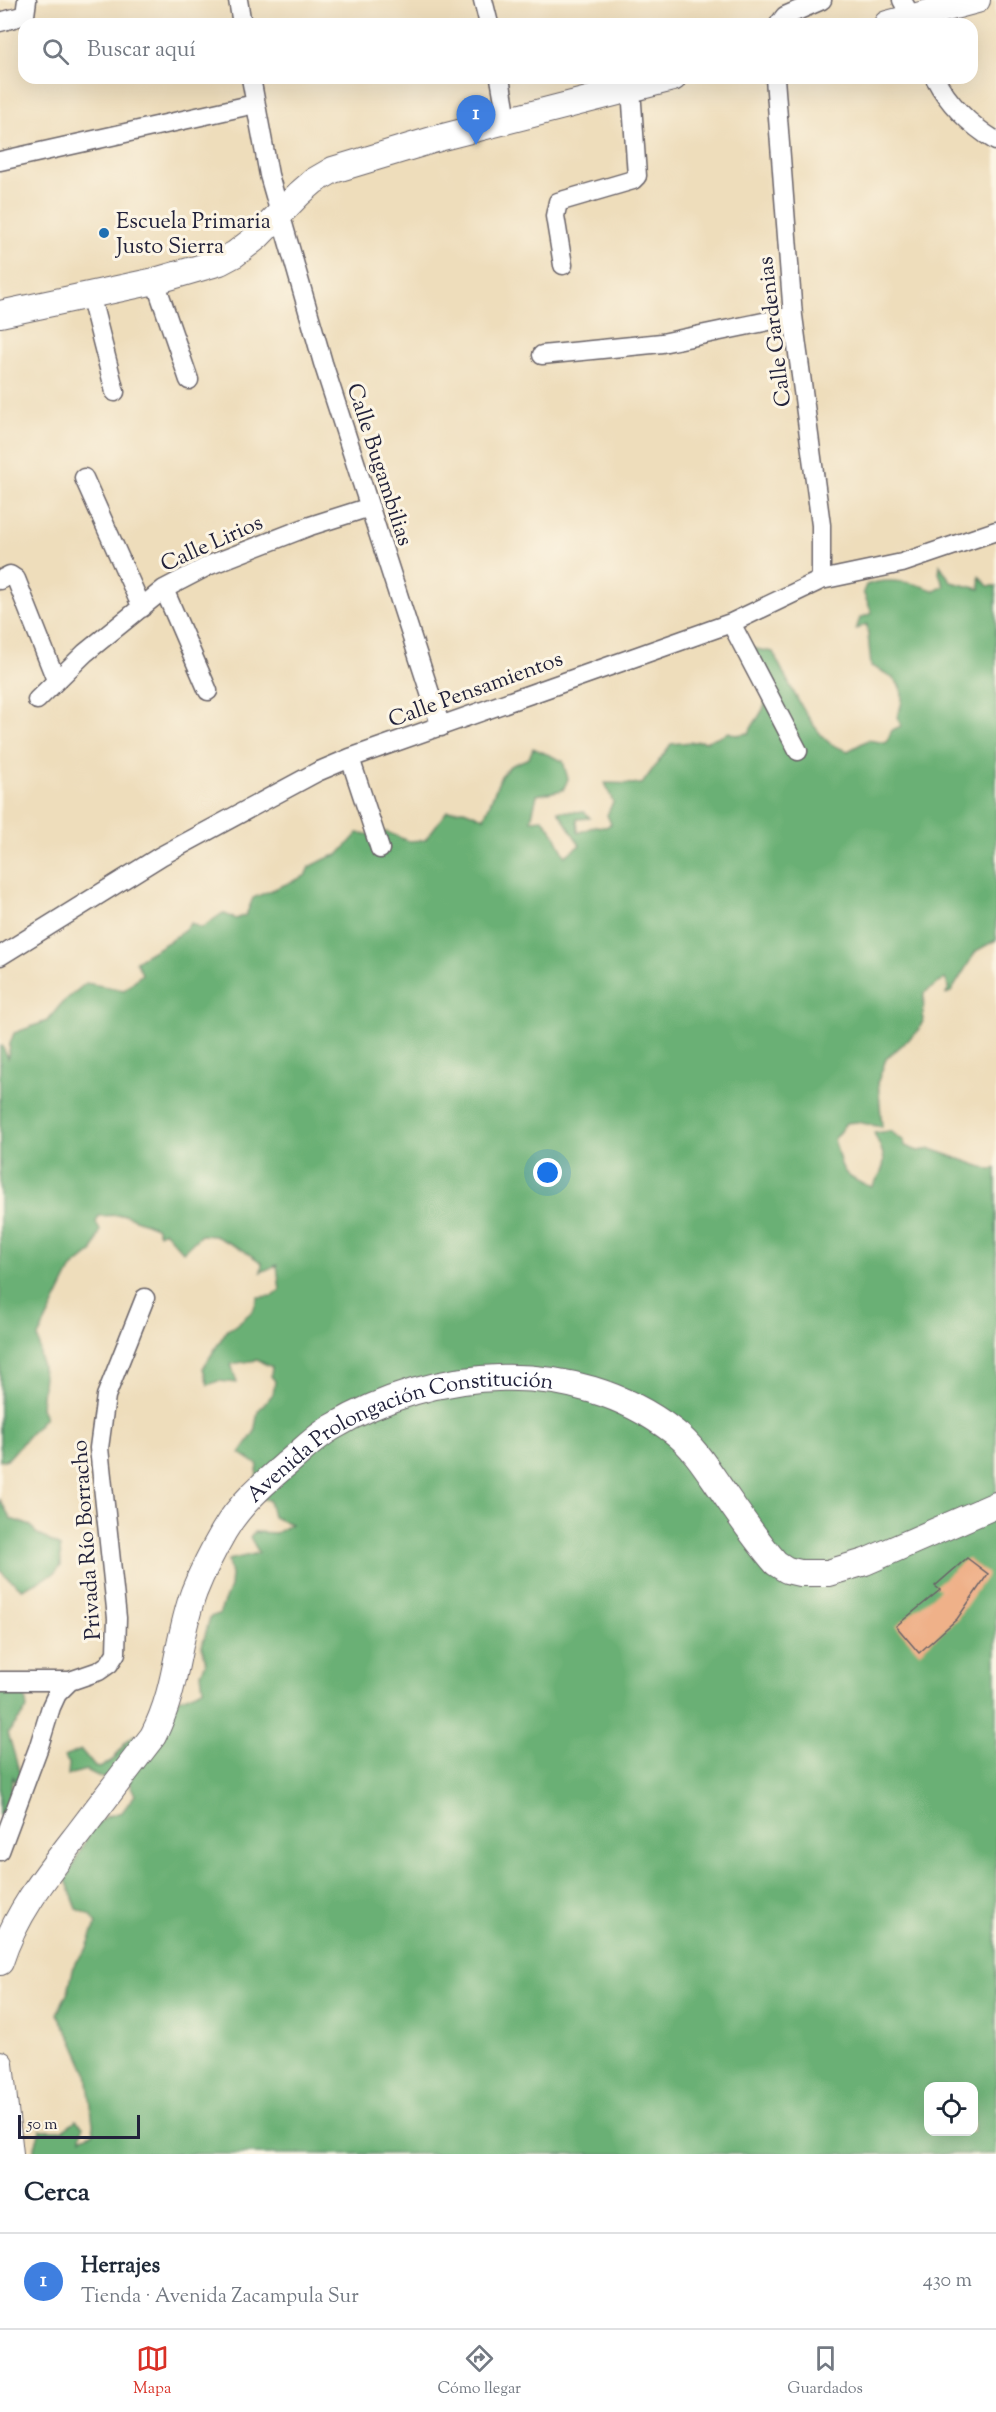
<!DOCTYPE html>
<html lang="es">
<meta charset="utf-8">
<style>
body{margin:0;font-family:"Sorts Mill Goudy",serif;background:#f2f2f3;color:#1f2937}
.controls{position:absolute;right:18px;bottom:18px;display:grid;overflow:hidden;border-radius:12px;box-shadow:0 6px 24px #0002}
.controls button{width:54px;height:54px;display:grid;place-items:center;padding:0;border:0;border-bottom:2px solid #e0e1e3;background:#fff;color:#1f2937;font:30px sans-serif}
.scale{position:absolute;left:18px;bottom:15px;width:122px;box-sizing:border-box;padding-left:6px;border:3px solid #22223b;border-top:0;font-size:16px;line-height:21px;white-space:nowrap;color:#22223b;-webkit-text-stroke:4px #fcf5e5;paint-order:stroke}
.you{position:absolute;left:548px;top:1173px;width:21px;height:21px;margin:-15px;border:4px solid #fff;border-radius:50%;background:#1a73e8;box-shadow:0 0 0 9px #1a73e833}
.badge{display:grid;place-items:center;width:39px;height:39px;border-radius:50%;background:#d93025;color:#fff;font-size:20px;font-weight:700}
.pin{position:absolute;translate:-50% -50px;filter:drop-shadow(0 2px 3px #0008)}
.pin::after{content:'';position:absolute;top:32px;width:21px;height:18px;background:inherit;clip-path:polygon(0 0,100% 0,50% 100%)}
.list{margin:0;padding:0;list-style:none}
h2{display:flex;justify-content:space-between;align-items:center;height:78px;margin:0;padding:0 24px;font-size:26px}
h2 small{font-size:20px;font-weight:400;color:#747a83}
.list li{display:grid;grid-template-columns:39px 1fr auto;gap:18px;align-items:center;box-sizing:border-box;height:96px;padding:0 24px;border-top:2px solid #e0e1e3}
.list b{display:block;font-size:22px;white-space:nowrap}
.list p{margin:0;font-size:20px;white-space:nowrap;color:#747a83}
.list em{font-size:20px;font-style:normal;color:#747a83}
.icon{flex:none;width:33px;height:33px;fill:none;stroke:currentColor;stroke-width:2;stroke-linecap:round;stroke-linejoin:round}
.map{position:relative;flex:none;width:996px;height:2154px;overflow:hidden}
.search{position:absolute;background:#fff;box-shadow:0 6px 24px #0002;left:18px;right:18px;top:18px;height:66px;display:flex;align-items:center;gap:15px;box-sizing:border-box;padding:0 21px;border-radius:18px;color:#747a83;font-size:22px}
.sheet{height:174px;background:#fff}
nav{display:flex;justify-content:space-around;align-items:center;box-sizing:border-box;height:84px;border-top:2px solid #e0e1e3;background:#fff;font-size:16px;color:#747a83}
nav a{display:grid;justify-items:center;gap:3px}
nav .on{color:#d93025}
.map>svg:first-child{display:block}
</style>
<div class="map">
<svg width="996" height="2154" viewBox="0 0 996 2154">
<rect width="100%" height="100%" fill="#fcf5e5"/>
<filter id="ink" filterUnits="userSpaceOnUse"><feTurbulence type="fractalNoise" baseFrequency=".0167" numOctaves="2"/><feDisplacementMap in="SourceGraphic" scale="12" xChannelSelector="R" yChannelSelector="G"/><feConvolveMatrix kernelMatrix="1 2 1 2 8 2 1 2 1" color-interpolation-filters="sRGB"/></filter>
<filter id="wash" filterUnits="userSpaceOnUse"><feTurbulence type="fractalNoise" baseFrequency=".008" numOctaves="4" result="noise"/><feDisplacementMap in="SourceGraphic" scale="24" xChannelSelector="R" yChannelSelector="G"/><feGaussianBlur stdDeviation="1.35" result="paint"/><feColorMatrix in="noise" values="0 0 0 0 0 0 0 0 0 0 0 0 0 0 0 0 0 1.4 0 .05"/><feComposite in="paint" operator="in"/></filter>
<g filter="url(#wash)">
<rect width="100%" height="100%" fill="#edb"/>
<path fill="#6bb074" stroke="#466958" stroke-width="1.5" fill-rule="evenodd" d="M 940,565 L 951,582 L 980,589 L 979,576 L 988,586 L 996,586 L 996,940 L 976,951 L 951,992 L 946,994 L 949,987 L 945,979 L 924,993 L 923,1021 L 918,1031 L 886,1059 L 878,1081 L 882,1127 L 857,1122 L 846,1123 L 834,1139 C 843,1170 839,1176 872,1187 C 888,1163 887,1160 874,1133 L 890,1131 L 904,1141 L 905,1146 L 918,1151 L 931,1149 L 991,1170 L 996,1168 L 996,2154 L 33,2154 L 40,2130 L 62,2130 L 76,2120 L 83,2126 L 81,2138 L 94,2132 L 87,2073 L 71,2037 L 57,2014 L 68,1991 L 75,1962 L 86,1950 L 96,1924 L 91,1915 L 77,1909 L 66,1880 L 90,1831 L 105,1817 L 122,1812 L 135,1795 L 127,1778 L 102,1778 L 86,1770 L 68,1775 L 69,1763 L 64,1757 L 81,1750 L 95,1767 L 100,1768 L 114,1759 L 125,1743 L 134,1735 L 146,1741 L 179,1699 L 203,1689 L 201,1673 L 206,1663 L 202,1646 L 210,1617 L 219,1614 L 230,1587 L 231,1575 L 228,1560 L 259,1553 L 250,1537 L 254,1532 L 276,1533 L 291,1524 L 273,1517 L 269,1500 L 263,1499 L 255,1485 L 258,1465 L 240,1453 L 254,1433 L 258,1411 L 273,1394 L 275,1381 L 271,1376 L 272,1367 L 257,1360 L 231,1364 L 237,1383 L 218,1381 L 208,1385 L 203,1368 L 227,1330 C 236,1327 244,1317 253,1311 L 258,1297 L 272,1296 L 280,1291 L 277,1265 L 261,1272 L 262,1263 L 243,1250 L 215,1236 L 201,1235 L 183,1252 L 164,1231 L 159,1234 L 156,1227 L 125,1215 L 99,1216 L 96,1222 L 100,1231 L 93,1251 L 72,1268 L 38,1337 L 42,1369 L 44,1375 L 41,1408 L 45,1417 L 8,1459 L 0,1461 L 0,1046 L 2,1046 L 8,1058 L 10,1044 L 14,1033 L 47,1021 L 62,1003 L 86,983 L 124,990 L 142,974 L 136,961 C 156,948 175,941 191,923 L 201,928 L 223,913 L 236,919 L 246,915 L 253,898 L 305,876 L 309,867 C 319,863 328,856 338,855 L 358,833 L 374,835 L 387,832 L 408,841 L 425,840 L 447,811 L 464,810 L 484,818 L 501,776 L 510,766 L 529,758 L 533,748 L 563,761 L 568,779 L 563,790 L 537,795 L 531,820 L 543,819 L 554,833 L 565,856 L 580,845 L 558,811 L 585,812 L 590,818 L 577,819 L 578,833 L 595,826 L 606,827 L 611,824 L 607,815 L 613,802 L 605,783 L 642,784 L 671,744 L 702,741 L 705,742 L 729,732 L 736,735 L 749,733 C 753,722 762,715 765,704 C 768,693 753,660 750,648 L 773,652 C 785,676 810,729 831,744 C 835,747 843,749 848,751 L 868,740 L 886,743 L 892,730 L 901,726 L 897,717 C 910,688 897,677 871,666 L 867,624 L 856,629 L 860,618 L 872,613 L 863,592 L 866,585 C 887,577 915,582 935,591 L 944,586 L 939,573 ZM 928,2086 L 974,2086 L 974,2132 L 928,2132 Z
M 0,1500 L 11,1519 L 31,1526 L 36,1533 L 60,1547 L 61,1566 L 52,1575 L 22,1589 L 0,1571 Z
M 0,1681 L 24,1687 L 27,1709 L 8,1733 L 22,1781 L 16,1785 L 13,1777 L 11,1787 L 18,1800 L 6,1815 L 0,1815 Z"/>
<g id="blocks">
<path fill="#efb189" d="M 967,1558 L 988,1574 L 957,1619 L 919,1653 L 896,1626 L 940,1590 L 935,1586 Z"/>
</g>
</g>
<g filter="url(#ink)">
<use href="#blocks" fill-opacity="0" stroke="#696368" stroke-width="1.5"/>
<g fill="none" stroke-linecap="round" stroke-linejoin="round">
<defs>
<path id="street" d="M 238,0 L 242,24
M 483,0 L 489,24
M 902,0 L 915,24
M 0,22 L 25,15 L 27,0
M 779,24 L 785,16 L 822,0
M 251,78 L 269,175 L 323,363 L 441,727
M 500,78 L 507,119
M 775,78 L 793,316 L 821,525 L 821,580
M 935,78 C 949,105 970,125 996,141
M 0,161 L 255,104
M 563,265 L 555,216 L 558,202 L 633,180 L 637,176 L 631,89
M 155,281 L 189,380
M 90,294 L 115,392
M 542,355 L 662,343 L 793,316
M 84,478 L 142,608
M 0,580 L 10,575 L 16,579 L 56,680
M 164,589 L 208,691
M 731,623 L 798,751
M 37,700 L 85,653 L 164,589 L 210,565 L 310,526 L 370,507
M 350,758 L 380,849
M 0,956 L 161,856 L 317,772 L 350,758 L 731,623 L 821,580 L 902,563 L 996,531
M 0,1681 L 70,1681
M 0,1851 L 38,1749 L 51,1707 L 57,1694 L 70,1681 L 99,1671 L 109,1664 L 116,1653 L 117,1618 L 99,1448 L 106,1396 L 145,1298"/>
<g id="secondary">
<path d="M 887,24 L 977,0"/>
<path d="M 0,314 L 155,281 L 220,262 L 235,254 L 257,237 L 299,194 L 314,181 L 333,170 L 439,138 L 673,78"/>
<path id="s1" d="M 0,1962 C 15,1914 47,1874 78,1834 C 103,1801 128,1768 153,1736 C 178,1688 176,1641 194,1592 C 202,1572 213,1550 224,1531 C 239,1505 263,1484 285,1465 C 300,1453 314,1438 331,1428 C 434,1366 574,1355 673,1431 C 692,1445 706,1467 719,1486 C 737,1512 755,1539 776,1563 L 787,1570 L 800,1573 L 828,1573 L 865,1562 L 996,1505"/>
<path d="M 0,2064 L 10,2154"/>
</g>
</defs>
<use href="#street" stroke="#696368" stroke-width="21"/>
<use href="#secondary" stroke="#696368" stroke-width="28"/>
<use href="#street" stroke="#fff" stroke-width="18"/>
<use href="#secondary" stroke="#fff" stroke-width="26"/>
</g>
</g>
<circle fill="#1f6fb2" stroke="#fcf5e5" stroke-width="2" cx="104" cy="233" r="6"/>
<g text-anchor="middle" stroke-width="6" stroke-linejoin="round" paint-order="stroke">
<g font-size="22" fill="#22223b" stroke="#fcf5e5" text-anchor="start">
<text x="116" y="228">Escuela Primaria<tspan x="116" dy="25">Justo Sierra</tspan></text>
</g>
<g font-size="22" fill="#22223b" stroke="#fcf5e5">
<text transform="translate(773 332) rotate(-97)" y="8">Calle Gardenias</text>
<text transform="translate(381 464) rotate(72)" y="8">Calle Bugambilias</text>
<text transform="translate(211 542) rotate(-24)" y="8">Calle Lirios</text>
<text transform="translate(475 688) rotate(-20)" y="8">Calle Pensamientos</text>
<text dy="8" stroke="none"><textPath href="#s1" startOffset="704">Avenida Prolongación Constitución</textPath></text>
<text transform="translate(85 1540) rotate(-94)" y="8">Privada Río Borracho</text>
</g>
</g>
</svg>
<div class="controls">
<button><svg class="icon" aria-label="locate" viewBox="0 0 24 24"><circle cx="12" cy="12" r="6"/><path d="M12 2v4M12 18v4M2 12h4M18 12h4"/></svg></button>
</div>
<div class="scale">50 m</div>
<div class="you"></div>
<div class="pin badge" style="left:476px;top:145px;background:#3f7fe0">1</div>
<div class="search"><svg class="icon" aria-label="search" viewBox="0 0 24 24"><circle cx="10" cy="10" r="6"/><path d="M15 15l6 6"/></svg>Buscar aquí</div>
</div>
<section class="sheet">
<h2>Cerca<small></small></h2>
<ul class="list">
<li><span class="badge" style="background:#3f7fe0">1</span><div><b>Herrajes</b><p>Tienda · Avenida Zacampula Sur</p></div><em>430 m</em></li>
</ul>
</section>
<nav>
<a class="on"><svg class="icon" aria-label="map" viewBox="0 0 24 24"><path d="M3 6l6-2 6 2 6-2v14l-6 2-6-2-6 2zM9 4v14M15 6v14"/></svg>Mapa</a>
<a><svg class="icon" aria-label="directions" viewBox="0 0 24 24"><path d="M12 3l9 9-9 9-9-9zM9 14v-3h6M13 9l2 2-2 2"/></svg>Cómo llegar</a>
<a><svg class="icon" aria-label="saved" viewBox="0 0 24 24"><path d="M7 4h10v16l-5-4-5 4z"/></svg>Guardados</a>
</nav>
